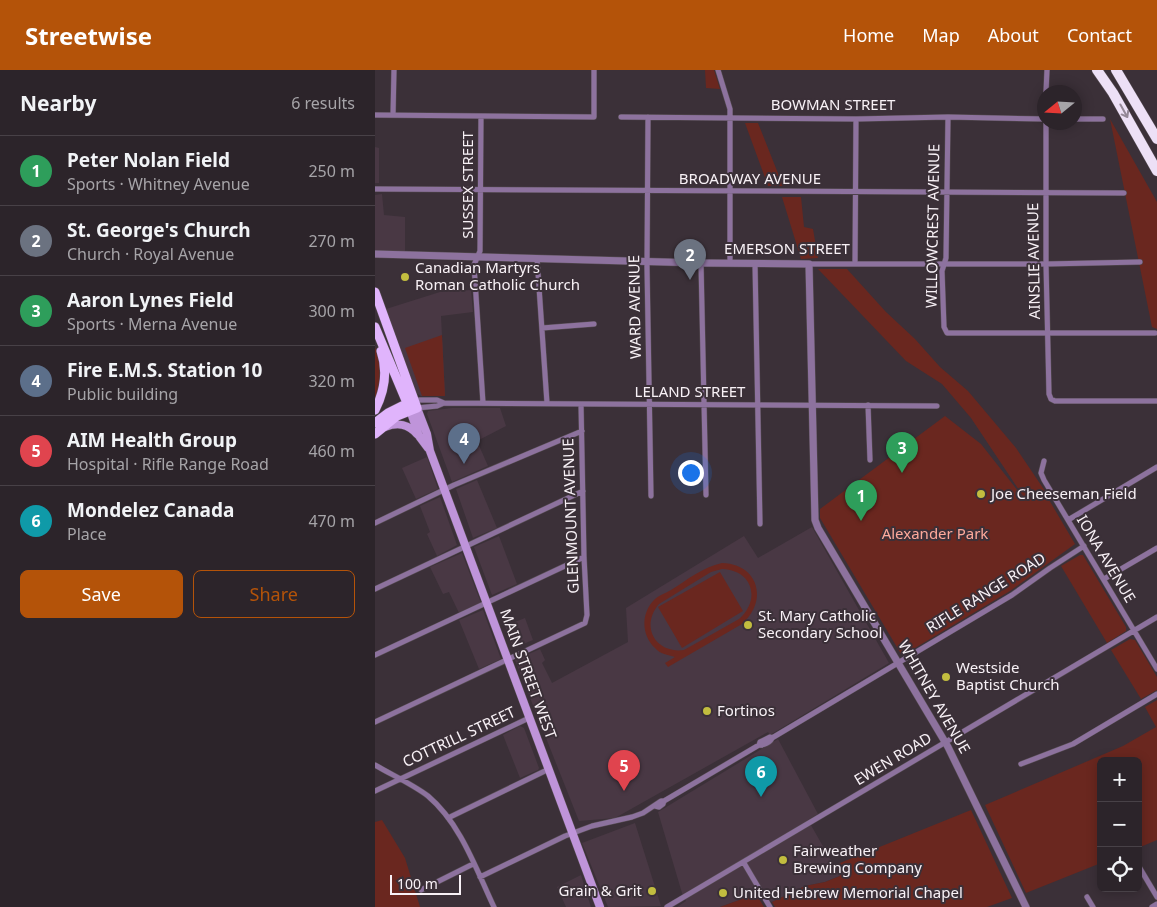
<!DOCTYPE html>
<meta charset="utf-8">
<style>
body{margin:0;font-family:"Noto Sans",sans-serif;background:#383036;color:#f1f3f6}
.controls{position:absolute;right:15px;bottom:15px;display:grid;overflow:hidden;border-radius:8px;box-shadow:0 2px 12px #0003}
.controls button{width:45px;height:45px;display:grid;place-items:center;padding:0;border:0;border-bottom:1px solid #484147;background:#2c242a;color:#f1f3f6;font:25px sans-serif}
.compass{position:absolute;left:662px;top:15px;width:45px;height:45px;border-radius:50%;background:#2c242a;box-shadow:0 2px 12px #0003;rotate:252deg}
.scale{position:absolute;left:15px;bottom:12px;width:71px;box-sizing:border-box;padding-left:5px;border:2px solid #f8f1f6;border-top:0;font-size:14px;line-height:18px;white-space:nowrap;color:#f8f1f6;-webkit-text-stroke:4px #3b3038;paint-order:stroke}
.you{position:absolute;left:315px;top:402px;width:18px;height:18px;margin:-12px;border:4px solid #fff;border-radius:50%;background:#1a73e8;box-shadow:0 0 0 8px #1a73e833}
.badge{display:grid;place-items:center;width:32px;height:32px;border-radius:50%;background:#b45309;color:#fff;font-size:16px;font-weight:700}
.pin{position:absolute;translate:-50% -41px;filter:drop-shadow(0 1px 2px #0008)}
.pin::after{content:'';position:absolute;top:26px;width:18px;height:15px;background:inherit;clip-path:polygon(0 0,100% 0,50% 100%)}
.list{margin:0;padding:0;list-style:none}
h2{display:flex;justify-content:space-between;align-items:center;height:65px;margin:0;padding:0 20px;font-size:21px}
h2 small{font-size:16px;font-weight:400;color:#a6a4a8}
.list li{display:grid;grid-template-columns:32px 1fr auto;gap:15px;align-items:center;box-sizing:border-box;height:70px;padding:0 20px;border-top:1px solid #484147}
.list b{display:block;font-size:19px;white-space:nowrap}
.list p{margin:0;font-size:16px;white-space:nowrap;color:#a6a4a8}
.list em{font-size:16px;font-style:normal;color:#a6a4a8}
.actions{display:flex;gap:10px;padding:15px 20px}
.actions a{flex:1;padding:11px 0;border:1px solid #b45309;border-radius:8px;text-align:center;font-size:18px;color:#b45309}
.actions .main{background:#b45309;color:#fff}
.icon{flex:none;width:28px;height:28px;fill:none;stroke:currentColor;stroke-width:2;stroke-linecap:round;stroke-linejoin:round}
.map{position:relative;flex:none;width:782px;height:837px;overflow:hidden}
header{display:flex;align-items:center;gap:30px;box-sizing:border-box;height:70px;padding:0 25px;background:#b45309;color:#fff}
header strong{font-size:24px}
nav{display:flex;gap:28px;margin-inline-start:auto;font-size:18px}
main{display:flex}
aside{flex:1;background:#2c242a}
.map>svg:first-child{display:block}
</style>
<header>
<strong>Streetwise</strong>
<nav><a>Home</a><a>Map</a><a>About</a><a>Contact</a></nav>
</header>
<main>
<aside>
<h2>Nearby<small>6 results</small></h2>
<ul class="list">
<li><span class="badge" style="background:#2e9e5b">1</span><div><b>Peter Nolan Field</b><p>Sports · Whitney Avenue</p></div><em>250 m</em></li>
<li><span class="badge" style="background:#6b7280">2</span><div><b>St. George's Church</b><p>Church · Royal Avenue</p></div><em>270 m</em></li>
<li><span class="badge" style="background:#2e9e5b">3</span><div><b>Aaron Lynes Field</b><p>Sports · Merna Avenue</p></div><em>300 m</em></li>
<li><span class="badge" style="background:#5c6f8a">4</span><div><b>Fire E.M.S. Station 10</b><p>Public building</p></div><em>320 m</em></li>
<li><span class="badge" style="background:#e0444e">5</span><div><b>AIM Health Group</b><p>Hospital · Rifle Range Road</p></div><em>460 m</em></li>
<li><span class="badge" style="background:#0f9aa8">6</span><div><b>Mondelez Canada</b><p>Place</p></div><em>470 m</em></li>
</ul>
<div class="actions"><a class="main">Save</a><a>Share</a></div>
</aside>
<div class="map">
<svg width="782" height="837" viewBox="0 0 782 837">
<rect width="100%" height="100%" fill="#3b3038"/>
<path fill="#493844" d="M 0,77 L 4,78 L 4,113 L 0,113 Z
M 7,124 L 9,145 L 30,147 L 30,181 L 0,181 L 0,125 Z
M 96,220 L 98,242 L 66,246 L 70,326 L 46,326 L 41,323 L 11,239 L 65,222 Z
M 77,338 L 125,338 L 131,356 L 102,371 L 113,396 L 77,412 L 52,344 L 53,341 Z
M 52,387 L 63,419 L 41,429 L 27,398 Z
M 102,410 L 122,458 L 98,468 L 81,419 Z
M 65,427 L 82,475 L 62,486 L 52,464 L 55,462 L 45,436 Z
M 437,457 L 514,593 L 395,665 L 393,662 L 240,748 L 204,751 L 140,590 L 165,579 L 170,590 L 167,593 L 177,613 L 253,572 L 251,538 L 369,466 L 383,488 Z
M 124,466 L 142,514 L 117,525 L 99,477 Z
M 87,483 L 106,533 L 84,543 L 74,522 L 68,524 L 55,497 Z
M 108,540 L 126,589 L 104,599 L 84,550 Z
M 150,548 L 158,570 L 141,577 L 140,574 L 137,575 L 130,556 Z
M 145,656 L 149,658 L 164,698 L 163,700 L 145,708 L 128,665 Z
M 403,669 L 443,744 L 433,750 L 465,806 L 450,812 L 430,816 L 397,832 L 381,824 L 345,837 L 302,837 L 311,831 L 307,823 L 283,742 Z
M 260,753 L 286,836 L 233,837 L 207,773 Z
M 206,805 L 216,837 L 191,837 L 182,817 Z"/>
<path fill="#6a271f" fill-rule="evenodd" d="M 330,0 L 339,0 L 345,19 L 331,18 Z
M 735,49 L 782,132 L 782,259 L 777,257 Z
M 370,53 L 383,53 L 408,116 L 393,116 Z
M 407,127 L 426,127 L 429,157 L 438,159 L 443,188 L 426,189 Z
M 443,199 L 472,199 L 511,242 L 540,269 L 565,297 L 593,321 L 641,378 L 670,421 L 650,429 L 596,348 L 567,314 L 531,291 Z
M 67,265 L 70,326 L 47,326 L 30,278 Z
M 0,277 C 8,298 4,316 0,336 Z
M 570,346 L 606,374 L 650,430 L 670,423 L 700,474 L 635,521 L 530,584 L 526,584 L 448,453 L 445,448 L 445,439 Z
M 705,485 L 708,485 L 751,557 L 751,561 L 732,573 L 686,496 Z
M 347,493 C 383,494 394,530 367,554 L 293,597 L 290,593 L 300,587 C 293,585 285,584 280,578 C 266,565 266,543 279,530 C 284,525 291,523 296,520 C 312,510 328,497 347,493 ZM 347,499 C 378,500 386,530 364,549 L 309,580 C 280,584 265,556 284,534 L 336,502 Z
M 345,502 L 368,541 L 307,578 L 283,537 Z
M 755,569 L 760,570 L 782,607 L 782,620 L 766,629 L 736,580 Z
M 782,630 L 782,770 L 763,778 L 763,691 L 726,691 L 726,793 L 651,823 L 610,735 L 748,676 L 781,657 L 770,637 Z
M 596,740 L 637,828 L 612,837 L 400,837 L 397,832 L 430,816 L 450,812 L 465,806 L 460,795 Z
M 7,750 L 30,788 L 45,837 L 0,837 L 0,752 Z
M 381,824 L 389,837 L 345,837 Z"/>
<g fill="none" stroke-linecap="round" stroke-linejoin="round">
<defs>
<path id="minor" d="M 343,0 L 355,39 L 355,193
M 671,22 L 672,0
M 0,45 L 219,47 L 219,0
M 18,45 L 19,0
M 106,47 L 105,181 L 99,195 L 108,333
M 246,47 L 481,49 L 573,47 L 670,49
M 273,47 L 272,197 L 276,426
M 573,47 L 571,188 L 567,201 L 569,257 L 572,263 L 780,263
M 700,49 L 728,49
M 671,52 L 671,194 L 674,324 L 676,329 L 680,331 L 782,331
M 0,119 L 749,123
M 162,188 L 172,333
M 326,193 L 331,425
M 380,194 L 385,454
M 434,194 L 671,194 L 765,192
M 480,194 L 481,49
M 167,258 L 219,254
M 39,330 L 62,330 L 69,333 L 562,336
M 493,335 L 495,390
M 42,338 L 62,336 L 69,333
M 669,391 L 666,403 L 669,410 L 782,599
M 693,450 L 782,397
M 0,453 L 79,415 L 207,361
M 729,509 L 782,478
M 0,519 L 208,421
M 0,585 L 209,487
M 0,652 L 210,553 L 212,545 L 209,487 L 206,334
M 384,675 C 388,676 396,672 397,668 L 637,525 L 675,498 L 709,476
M 646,694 L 698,674 L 782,624
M 0,695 C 17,705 37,714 53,726 C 86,754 101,799 119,837
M 0,721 L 154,648
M 280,736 L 284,737 L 288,734 L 289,731 L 384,675 L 385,672 L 395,667 L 397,668
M 73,748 L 174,699
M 369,793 L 395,837
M 763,795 L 782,827
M 105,807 L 190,766 L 217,756 L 257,747 L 268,743 L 286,731 L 289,731
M 46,820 L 98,794
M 712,827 L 718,837
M 292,837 L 782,547
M 777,837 L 782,834"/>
<path id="tertiary" d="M 0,184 L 326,193 L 434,194 L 440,450 L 443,458 L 573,677 L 651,837"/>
<path id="secondary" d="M 42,338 L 52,364 L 55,381 L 225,837
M 35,340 L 44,366 L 53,378
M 10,357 C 23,352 33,354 42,364"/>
<path id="primary" d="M 0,222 L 42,338 L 22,346 L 0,364
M 0,257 L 35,340
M 0,340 C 9,322 13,301 6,281
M 0,353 L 13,343 L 37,331"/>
<path id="motorway" d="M 722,0 L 738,23 L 782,101
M 741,0 L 782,69"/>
</defs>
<use href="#minor" stroke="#594f56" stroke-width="6"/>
<use href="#tertiary" stroke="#594f56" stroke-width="8"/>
<use href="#secondary" stroke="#594f56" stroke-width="9"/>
<use href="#primary" stroke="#594f56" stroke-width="10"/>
<use href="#motorway" stroke="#594f56" stroke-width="11"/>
<use href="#minor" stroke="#8d729e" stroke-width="5"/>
<use href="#tertiary" stroke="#8d729e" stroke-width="7"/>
<use href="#secondary" stroke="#bf94da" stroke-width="8"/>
<use href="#primary" stroke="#e0b4fc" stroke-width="9"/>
<use href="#motorway" stroke="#ede0f6" stroke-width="10"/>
</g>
<defs><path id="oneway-shaft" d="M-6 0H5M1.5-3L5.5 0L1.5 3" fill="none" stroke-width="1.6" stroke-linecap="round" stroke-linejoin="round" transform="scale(1.25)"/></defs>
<use stroke="#948897" href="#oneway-shaft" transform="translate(749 41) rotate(61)"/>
<g fill="#c2bd3f" stroke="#3b3038" stroke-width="2">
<circle cx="30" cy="207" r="5"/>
<circle cx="606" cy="424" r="5"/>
<circle cx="373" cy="555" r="5"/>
<circle cx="571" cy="607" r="5"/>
<circle cx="332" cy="641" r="5"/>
<circle cx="408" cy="790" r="5"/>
<circle cx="277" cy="821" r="5"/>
<circle cx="348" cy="823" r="5"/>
</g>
<g text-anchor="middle" stroke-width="4" stroke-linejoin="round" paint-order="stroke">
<g font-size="15" fill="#f8f1f6" stroke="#3b3038">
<text x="458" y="40">BOWMAN STREET</text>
<text x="375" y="114">BROADWAY AVENUE</text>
<text transform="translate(93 115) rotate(-90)" y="5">SUSSEX STREET</text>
<text transform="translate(558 156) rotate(-89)" y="5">WILLOWCREST AVENUE</text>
<text x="412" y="184">EMERSON STREET</text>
<text transform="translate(659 191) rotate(-91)" y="5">AINSLIE AVENUE</text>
<text transform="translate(260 237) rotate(-91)" y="5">WARD AVENUE</text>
<text x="315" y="327">LELAND STREET</text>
<text transform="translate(196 446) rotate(-92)" y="5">GLENMOUNT AVENUE</text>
<text transform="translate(731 489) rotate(59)" y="5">IONA AVENUE</text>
<text transform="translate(611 523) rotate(-32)" y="5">RIFLE RANGE ROAD</text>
<text transform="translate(153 604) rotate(70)" y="5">MAIN STREET WEST</text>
<text transform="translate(559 627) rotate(60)" y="5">WHITNEY AVENUE</text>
<text transform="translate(84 667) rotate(-25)" y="5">COTTRILL STREET</text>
<text transform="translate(518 689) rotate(-31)" y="5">EWEN ROAD</text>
</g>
<g font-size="15" fill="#f8f1f6" stroke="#3b3038" text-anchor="start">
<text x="40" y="203">Canadian Martyrs<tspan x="40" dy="17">Roman Catholic Church</tspan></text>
<text x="616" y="429">Joe Cheeseman Field</text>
<text x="383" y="551">St. Mary Catholic<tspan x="383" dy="17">Secondary School</tspan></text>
<text x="581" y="603">Westside<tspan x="581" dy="17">Baptist Church</tspan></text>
<text x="342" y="646">Fortinos</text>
<text x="418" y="786">Fairweather<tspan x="418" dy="17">Brewing Company</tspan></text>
<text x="267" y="826" text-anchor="end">Grain &amp; Grit</text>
<text x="358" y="828">United Hebrew Memorial Chapel</text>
</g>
<g font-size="15" fill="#fea99b" stroke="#3b3038">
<text x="560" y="469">Alexander Park</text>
</g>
</g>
</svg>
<div class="controls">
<button>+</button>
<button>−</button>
<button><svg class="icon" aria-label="locate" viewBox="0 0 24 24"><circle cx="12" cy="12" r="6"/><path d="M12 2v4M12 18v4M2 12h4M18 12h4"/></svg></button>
</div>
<svg class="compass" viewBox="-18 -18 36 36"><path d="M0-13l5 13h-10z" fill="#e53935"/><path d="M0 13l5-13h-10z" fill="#a6a4a8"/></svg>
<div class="scale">100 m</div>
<div class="you"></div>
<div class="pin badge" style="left:486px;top:451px;background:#2e9e5b">1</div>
<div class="pin badge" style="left:315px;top:210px;background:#6b7280">2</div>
<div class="pin badge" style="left:527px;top:403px;background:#2e9e5b">3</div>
<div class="pin badge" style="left:89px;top:394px;background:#5c6f8a">4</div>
<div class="pin badge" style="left:249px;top:721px;background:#e0444e">5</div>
<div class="pin badge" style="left:386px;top:727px;background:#0f9aa8">6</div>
</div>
</main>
